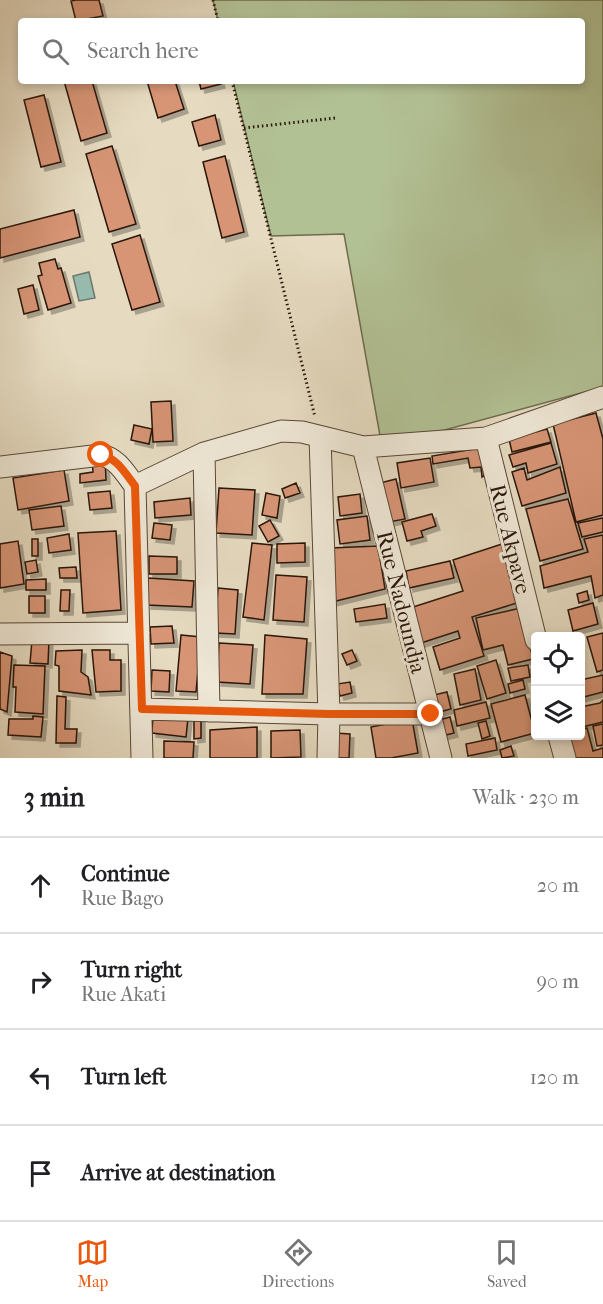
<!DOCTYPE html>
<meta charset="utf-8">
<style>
body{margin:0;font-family:"IM FELL French Canon",serif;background:#f6f6f6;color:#202124}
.controls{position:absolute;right:18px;bottom:18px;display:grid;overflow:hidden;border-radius:6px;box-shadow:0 3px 9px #0003}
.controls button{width:54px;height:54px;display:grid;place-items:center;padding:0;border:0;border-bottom:2px solid #e0e0e0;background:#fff;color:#202124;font:30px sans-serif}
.stop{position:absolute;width:18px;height:18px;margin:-14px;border:4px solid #ea580c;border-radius:50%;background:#fff}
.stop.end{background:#ea580c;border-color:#fff;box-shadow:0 2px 6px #0008}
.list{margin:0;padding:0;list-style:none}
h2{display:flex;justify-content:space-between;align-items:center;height:78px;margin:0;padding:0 24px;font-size:26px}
h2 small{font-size:20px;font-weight:400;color:#757577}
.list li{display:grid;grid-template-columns:39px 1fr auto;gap:18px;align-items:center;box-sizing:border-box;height:96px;padding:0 24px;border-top:2px solid #e0e0e0}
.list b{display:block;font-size:22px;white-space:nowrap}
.list p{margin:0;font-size:20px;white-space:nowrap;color:#757577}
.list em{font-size:20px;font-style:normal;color:#757577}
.icon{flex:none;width:33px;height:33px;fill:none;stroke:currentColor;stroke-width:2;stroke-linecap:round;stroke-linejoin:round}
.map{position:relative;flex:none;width:603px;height:758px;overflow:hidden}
.search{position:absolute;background:#fff;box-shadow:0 3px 9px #0003;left:18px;right:18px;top:18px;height:66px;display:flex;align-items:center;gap:15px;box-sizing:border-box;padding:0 21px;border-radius:6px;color:#757577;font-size:22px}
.sheet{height:462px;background:#fff}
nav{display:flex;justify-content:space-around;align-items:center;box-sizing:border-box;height:84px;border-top:2px solid #e0e0e0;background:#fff;font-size:16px;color:#757577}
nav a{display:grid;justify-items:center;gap:3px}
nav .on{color:#ea580c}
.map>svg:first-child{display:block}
</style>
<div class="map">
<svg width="603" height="758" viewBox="0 0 603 758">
<defs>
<filter id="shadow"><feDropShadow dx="4" dy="4" stdDeviation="0" flood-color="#0004"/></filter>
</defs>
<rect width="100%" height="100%" fill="#e6dbc1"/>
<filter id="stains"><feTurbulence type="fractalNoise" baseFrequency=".00333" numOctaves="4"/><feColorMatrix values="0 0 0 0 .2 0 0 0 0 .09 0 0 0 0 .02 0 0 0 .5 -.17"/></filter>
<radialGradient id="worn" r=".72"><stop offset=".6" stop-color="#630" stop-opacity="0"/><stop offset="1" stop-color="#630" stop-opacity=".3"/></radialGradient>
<path fill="#b2c194" stroke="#6e6c4e" stroke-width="1.5" d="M 213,0 L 603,0 L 603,387 L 382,447 L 344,234 L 271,236 L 233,81 L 582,81 L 582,21 L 218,21 Z"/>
<path fill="#97bbae" stroke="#6b796c" stroke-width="1.5" d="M 89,272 L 95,298 L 79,301 L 73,276 Z"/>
<path fill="#d79576" stroke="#2a1609" stroke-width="1.5" filter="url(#shadow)" d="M 76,0 L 99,0 L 103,16 L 76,21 L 71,1 Z
M 64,81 L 92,81 L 107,133 L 81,141 Z
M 147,81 L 175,81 L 184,109 L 158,118 Z
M 199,81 L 220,81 L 221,84 L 201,89 Z
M 44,95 L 61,162 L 41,167 L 24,100 Z
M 215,115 L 221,140 L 199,146 L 192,122 Z
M 112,146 L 136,224 L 109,232 L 86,154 Z
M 225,156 L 244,232 L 222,238 L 203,162 Z
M 74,210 L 80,237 L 0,258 L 0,229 Z
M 140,235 L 160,302 L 132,310 L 112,244 Z
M 55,259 L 58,269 L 61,268 L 71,303 L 48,310 L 38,276 L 42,275 L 39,263 Z
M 33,285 L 39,310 L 24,314 L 18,289 Z
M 171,401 L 173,441 L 153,442 L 151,402 Z
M 596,413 L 603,439 L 603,515 L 576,522 L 553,424 Z
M 134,425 L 152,429 L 149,444 L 131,440 Z
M 547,429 L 551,442 L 512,452 L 509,439 Z
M 551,443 L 557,464 L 528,473 L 526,463 L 513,467 L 509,455 Z
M 480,448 L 484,476 L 482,477 L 481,467 L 470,468 L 468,458 L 433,464 L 432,456 Z
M 105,458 L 106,480 L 80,483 L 80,474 L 93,472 L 92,459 Z
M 430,458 L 434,482 L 401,488 L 397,463 Z
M 560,467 L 566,493 L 522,506 L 512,472 L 524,468 L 527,480 Z
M 64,470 L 69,501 L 18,510 L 13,478 Z
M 396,479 L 405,519 L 389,522 L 380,483 Z
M 296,483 L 300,493 L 285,498 L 282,489 Z
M 219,488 L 255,490 L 252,535 L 216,533 Z
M 110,491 L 112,508 L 90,510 L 88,493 Z
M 266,493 L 280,496 L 277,518 L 262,515 Z
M 360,494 L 362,513 L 340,516 L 338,497 Z
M 190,498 L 191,515 L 155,518 L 154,502 Z
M 568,499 L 583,549 L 540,561 L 526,509 Z
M 61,506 L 64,526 L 32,530 L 29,510 Z
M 432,514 L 436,526 L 421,531 L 423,537 L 407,541 L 402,522 Z
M 367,516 L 370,540 L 340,544 L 337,520 Z
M 603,518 L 603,532 L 582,537 L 578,523 Z
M 270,520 L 279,536 L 268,542 L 259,526 Z
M 154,523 L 172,525 L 170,540 L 152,538 Z
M 116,531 L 121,610 L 83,613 L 78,533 Z
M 69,534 L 71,550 L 49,553 L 47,538 Z
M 603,535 L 603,595 L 595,598 L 591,576 L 544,588 L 540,566 L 588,552 L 584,539 Z
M 32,539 L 38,539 L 38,556 L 32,556 Z
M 18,541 L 24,584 L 0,588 L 0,544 Z
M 252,543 L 272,545 L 264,620 L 243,617 Z
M 305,543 L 305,562 L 277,563 L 277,544 Z
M 502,544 L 520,602 L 472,617 L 484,656 L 440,670 L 433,647 L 460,638 L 458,631 L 421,643 L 410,608 L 463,591 L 453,560 Z
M 378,546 L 385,589 L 332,602 L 330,548 Z
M 149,556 L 177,557 L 177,574 L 149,574 Z
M 36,560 L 38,572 L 27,574 L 25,562 Z
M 450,561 L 454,578 L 409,588 L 406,571 Z
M 76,567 L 77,578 L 60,578 L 59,568 Z
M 276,575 L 307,577 L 304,622 L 273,620 Z
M 148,578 L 194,581 L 192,607 L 147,605 Z
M 46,579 L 46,590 L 26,590 L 26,580 Z
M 218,588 L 238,590 L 235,634 L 215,633 Z
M 61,590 L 70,590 L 69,611 L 60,611 Z
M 587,591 L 589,600 L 579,603 L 577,594 Z
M 29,596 L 45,596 L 45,613 L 29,613 Z
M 593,603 L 598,624 L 573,631 L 568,610 Z
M 385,604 L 387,618 L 356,622 L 354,609 Z
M 521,608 L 533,659 L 508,665 L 503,645 L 483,650 L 476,618 Z
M 172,626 L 174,643 L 151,644 L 150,627 Z
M 603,633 L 603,670 L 597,672 L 587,637 Z
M 181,635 L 201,637 L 196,692 L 176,691 Z
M 265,635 L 307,639 L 303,694 L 262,694 Z
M 32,640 L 49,640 L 48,664 L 30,663 Z
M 219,643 L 253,645 L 250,684 L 217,682 Z
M 82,650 L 81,672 L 88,677 L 91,695 L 59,691 L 59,666 L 55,665 L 56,651 Z
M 92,650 L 110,650 L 110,660 L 121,660 L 121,691 L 96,692 Z
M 352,650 L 357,661 L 347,665 L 342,654 Z
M 0,652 L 12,656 L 7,712 L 0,709 Z
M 496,660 L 506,693 L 487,699 L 477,666 Z
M 14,665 L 45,666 L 43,714 L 15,712 L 16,687 L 13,687 Z
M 528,665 L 530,677 L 511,681 L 508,668 Z
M 475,669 L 481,700 L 460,705 L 454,674 Z
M 152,670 L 170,671 L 169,692 L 151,691 Z
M 603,675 L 603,692 L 580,698 L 580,680 Z
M 523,680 L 525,689 L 510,693 L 508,684 Z
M 350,682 L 352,693 L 340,696 L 337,684 Z
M 447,692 L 451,709 L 439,712 L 434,695 Z
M 525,695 L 535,733 L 501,742 L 491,704 Z
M 57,696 L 66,697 L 65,729 L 77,729 L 76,743 L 56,743 Z
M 603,700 L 603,722 L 582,727 L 580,707 L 600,703 Z
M 486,702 L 490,718 L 457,726 L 454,710 Z
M 153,714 L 188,718 L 186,737 L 152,733 Z
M 33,716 L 43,717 L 41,737 L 8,735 L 9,719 L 33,719 Z
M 450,717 L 454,733 L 442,736 L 439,720 Z
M 194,718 L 201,718 L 201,738 L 194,739 Z
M 412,719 L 418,753 L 391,758 L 376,758 L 371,727 Z
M 486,721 L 490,736 L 482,739 L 478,723 Z
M 603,724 L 603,745 L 597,746 L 593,726 Z
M 257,727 L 257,758 L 210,758 L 210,730 Z
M 587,728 L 593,751 L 603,748 L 603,758 L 574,758 L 569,736 L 580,736 L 580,729 Z
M 300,730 L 301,757 L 271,758 L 271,731 Z
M 335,733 L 350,734 L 349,758 L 333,758 Z
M 495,738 L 497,750 L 468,756 L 466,744 Z
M 164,741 L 194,742 L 193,758 L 164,758 Z
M 511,746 L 514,756 L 502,758 L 500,750 Z"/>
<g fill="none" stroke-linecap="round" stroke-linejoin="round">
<defs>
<path id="minor" d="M 320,437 L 329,714 L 328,758
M 486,438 L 536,640
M 363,447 L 441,758
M 204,453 L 209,711
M 0,467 L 101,455 C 117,458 125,473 135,486
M 135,486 L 204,453 L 281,431 L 302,432 L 363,447 L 486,438 L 603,397
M 135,486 L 142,758
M 0,634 L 139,633
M 142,709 L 329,714 L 431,714
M 559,736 L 565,758"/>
</defs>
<use href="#minor" stroke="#594737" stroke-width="23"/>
<path stroke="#2a1609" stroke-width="3" stroke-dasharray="1.5 3" stroke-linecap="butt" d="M 213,0 L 218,21
M 232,81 L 315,417
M 244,128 L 335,118"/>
<use href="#minor" stroke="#efe8d7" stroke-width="21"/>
</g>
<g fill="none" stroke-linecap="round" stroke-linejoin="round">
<path stroke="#ea580c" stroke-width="8" d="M 101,455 C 117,458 125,473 135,486 L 142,709 L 329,714 L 431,714"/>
</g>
<g text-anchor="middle" stroke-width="6" stroke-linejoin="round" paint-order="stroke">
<g font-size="22" fill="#2a1609" stroke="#efe8d7">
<text transform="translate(511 539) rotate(76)" y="8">Rue Akpave</text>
<text transform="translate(402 602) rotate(76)" y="8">Rue Nadoundja</text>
</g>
</g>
<rect width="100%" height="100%" filter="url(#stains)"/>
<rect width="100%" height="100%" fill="url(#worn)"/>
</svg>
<div class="controls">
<button><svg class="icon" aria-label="locate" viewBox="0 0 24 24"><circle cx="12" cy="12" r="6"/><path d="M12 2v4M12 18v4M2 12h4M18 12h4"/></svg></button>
<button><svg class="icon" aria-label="layers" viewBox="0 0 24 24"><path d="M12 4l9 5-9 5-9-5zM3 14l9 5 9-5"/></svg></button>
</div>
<div class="stop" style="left:101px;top:455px"></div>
<div class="stop end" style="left:431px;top:714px"></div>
<div class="search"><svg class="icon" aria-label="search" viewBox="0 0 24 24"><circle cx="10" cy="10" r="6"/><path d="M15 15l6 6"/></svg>Search here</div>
</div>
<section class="sheet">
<h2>3 min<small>Walk · 230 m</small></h2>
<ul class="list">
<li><svg class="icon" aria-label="ahead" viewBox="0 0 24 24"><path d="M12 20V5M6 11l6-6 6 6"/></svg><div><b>Continue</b><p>Rue Bago</p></div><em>20 m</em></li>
<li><svg class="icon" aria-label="right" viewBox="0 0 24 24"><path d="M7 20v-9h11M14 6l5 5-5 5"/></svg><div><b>Turn right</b><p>Rue Akati</p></div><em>90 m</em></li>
<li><svg class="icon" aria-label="left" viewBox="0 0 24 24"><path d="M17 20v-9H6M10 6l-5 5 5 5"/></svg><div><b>Turn left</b></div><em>120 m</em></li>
<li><svg class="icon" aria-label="arrive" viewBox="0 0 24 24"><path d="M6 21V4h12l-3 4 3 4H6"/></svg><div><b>Arrive at destination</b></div></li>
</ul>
</section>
<nav>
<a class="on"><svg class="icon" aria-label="map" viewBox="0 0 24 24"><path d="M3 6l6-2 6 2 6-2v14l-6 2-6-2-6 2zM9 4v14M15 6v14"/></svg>Map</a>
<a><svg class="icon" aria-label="directions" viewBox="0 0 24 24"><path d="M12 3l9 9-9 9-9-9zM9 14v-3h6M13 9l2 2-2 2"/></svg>Directions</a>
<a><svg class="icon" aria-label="saved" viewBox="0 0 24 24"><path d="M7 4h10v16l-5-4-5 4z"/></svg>Saved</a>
</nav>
